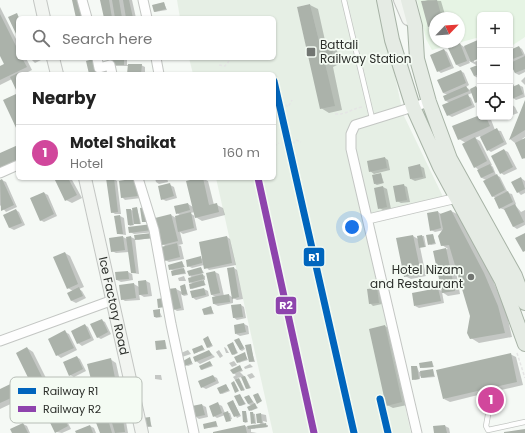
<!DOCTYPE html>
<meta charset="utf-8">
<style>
body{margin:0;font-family:Poppins,sans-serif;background:#f2f2f2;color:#222}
.controls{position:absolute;right:12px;top:12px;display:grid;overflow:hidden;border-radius:6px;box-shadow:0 1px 3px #0004}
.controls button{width:36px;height:36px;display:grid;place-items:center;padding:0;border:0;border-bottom:1px solid #e0e0e0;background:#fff;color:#222;font:20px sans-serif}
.compass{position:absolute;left:429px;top:12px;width:36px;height:36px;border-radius:50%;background:#fff;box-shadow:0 1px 3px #0004;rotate:65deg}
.you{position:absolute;left:352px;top:227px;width:14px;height:14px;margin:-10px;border:3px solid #fff;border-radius:50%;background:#1a73e8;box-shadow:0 0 0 6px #1a73e833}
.badge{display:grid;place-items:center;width:26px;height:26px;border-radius:50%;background:#727672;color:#fff;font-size:13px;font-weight:700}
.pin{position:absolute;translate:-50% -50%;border:2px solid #fff;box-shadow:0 1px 4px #0006}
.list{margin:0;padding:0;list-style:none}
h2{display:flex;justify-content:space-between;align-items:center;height:52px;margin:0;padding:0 16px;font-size:17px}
h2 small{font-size:13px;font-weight:400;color:#767676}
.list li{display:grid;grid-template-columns:26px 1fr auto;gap:12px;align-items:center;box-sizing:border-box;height:56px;padding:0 16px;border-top:1px solid #e0e0e0}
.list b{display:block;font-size:15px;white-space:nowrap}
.list p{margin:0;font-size:13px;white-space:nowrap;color:#767676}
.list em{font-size:13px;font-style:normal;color:#767676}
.icon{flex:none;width:22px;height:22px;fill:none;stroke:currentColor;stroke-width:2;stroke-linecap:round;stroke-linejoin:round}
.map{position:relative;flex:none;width:525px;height:433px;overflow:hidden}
.search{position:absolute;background:#fff;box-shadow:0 1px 3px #0004;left:16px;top:16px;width:260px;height:44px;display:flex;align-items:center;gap:10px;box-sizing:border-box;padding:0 14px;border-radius:6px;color:#767676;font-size:15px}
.panel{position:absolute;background:#fff;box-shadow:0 1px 3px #0004;left:16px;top:72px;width:260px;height:108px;border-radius:6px}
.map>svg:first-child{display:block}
</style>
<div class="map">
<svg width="525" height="433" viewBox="0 0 525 433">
<rect width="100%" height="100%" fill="#f5f9f5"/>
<path fill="#e6efe5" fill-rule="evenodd" d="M 177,0 L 379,0 L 403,114 L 446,203 L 364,224 L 411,433 L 273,433 L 216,178 L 274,178 L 274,74 L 193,74 L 189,58 L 274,58 L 274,18 L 180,18 ZM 310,4 L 320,45 L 330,49 L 333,52 L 331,56 L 332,60 L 325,63 L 334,106 L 321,109 L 297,7 Z"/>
<path fill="#e6f4e4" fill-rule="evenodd" d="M 417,0 L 525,0 L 525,37 L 510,47 L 510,15 L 480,15 L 480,37 L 432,50 L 426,39 ZM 435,18 L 459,18 L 459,42 L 435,42 Z"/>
<path fill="#0003" fill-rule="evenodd" d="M 101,0 L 132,0 L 136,18 L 105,18 Z
M 428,0 L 441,1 L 446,18 L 435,18 L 435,24 L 432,25 L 432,27 L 435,26 L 435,30 L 429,26 L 422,2 Z
M 164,3 L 167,10 L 154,12 Z
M 310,5 L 318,9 L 326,45 L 328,44 L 336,49 L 340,57 L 338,61 L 339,64 L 333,67 L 342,110 L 329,113 L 321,108 Z
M 0,7 L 18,43 L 18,58 L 26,58 L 32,70 L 24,74 L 18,74 L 18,92 L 12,79 L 0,85 L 0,67 L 5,64 L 0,54 Z
M 169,16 L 171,18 L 162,18 Z
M 480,40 L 480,57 L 474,60 L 474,62 L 480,60 L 480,77 L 478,78 L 474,76 L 478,66 L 469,61 L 470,63 L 460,67 L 457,65 L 450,48 L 460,44 L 464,47 Z
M 519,47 L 522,49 L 525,55 L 525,72 L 519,75 L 515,73 L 511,63 L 510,64 L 510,51 Z
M 444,50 L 447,52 L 454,68 L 441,73 L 438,71 Z
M 30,58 L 45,58 L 35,63 Z
M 87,58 L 95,58 L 92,59 L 97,62 L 100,74 L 91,74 L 92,60 Z
M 110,58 L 127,58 L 127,65 L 141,65 L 145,67 L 145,74 L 128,74 L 129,66 L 113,66 Z
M 110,69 L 114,74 L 104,74 L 103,70 Z
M 461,71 L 464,73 L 469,85 L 466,87 L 470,90 L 476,87 L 480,90 L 480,104 L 476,102 L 472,93 L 467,95 L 471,98 L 475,107 L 452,117 L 448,115 L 450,103 L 446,101 L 444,97 L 448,95 L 443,93 Z
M 525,77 L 525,85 L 521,81 Z
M 510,79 L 515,87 L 519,85 L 523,87 L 525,97 L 516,100 L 513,98 L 510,92 Z
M 510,97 L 513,103 L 511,104 L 515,107 L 518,113 L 510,116 Z
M 525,102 L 525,137 L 522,139 L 523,140 L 525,139 L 525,159 L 515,143 L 510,139 Z
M 480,116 L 490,117 L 495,130 L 501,131 L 507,144 L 491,152 L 488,150 L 480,136 L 475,138 L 480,141 L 492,165 L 491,165 L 493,167 L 496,175 L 500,177 L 508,193 L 512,194 L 516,204 L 515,205 L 521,212 L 525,210 L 525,225 L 517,229 L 514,227 L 505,210 L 500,208 L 496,198 L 492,196 L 486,180 L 482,178 L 479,170 L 475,167 L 466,143 L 459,139 Z
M 495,117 L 507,117 L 499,120 Z
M 504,150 L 508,152 L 517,169 L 504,175 L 501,173 Z
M 385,158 L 388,160 L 390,170 L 374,174 L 370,171 Z
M 420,166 L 424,168 L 426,178 L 415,181 L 411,179 Z
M 381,174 L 384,183 L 377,185 L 375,184 Z
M 55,178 L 71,178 L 82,198 L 72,203 L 66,200 Z
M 155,178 L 167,178 L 168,182 L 159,184 L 156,182 Z
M 202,178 L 208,181 L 214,205 L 217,205 L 223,208 L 225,215 L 202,221 L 194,216 L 197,230 L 183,234 L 180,232 L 183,244 L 178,245 L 181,246 L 184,259 L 169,262 L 165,260 L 167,247 L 162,244 L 171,215 L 176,218 L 181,216 L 177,213 L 175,207 L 188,204 L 193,207 ZM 195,212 L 196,217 L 190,213 Z
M 521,178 L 525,181 L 525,193 L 521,195 L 518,192 Z
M 114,179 L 117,181 L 121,214 L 115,214 L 112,212 Z
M 136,179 L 141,198 L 125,200 L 122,197 Z
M 2,180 L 6,182 L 17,207 L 6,212 L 0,205 L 0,181 Z
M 170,185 L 174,187 L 177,198 L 166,201 L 162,199 Z
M 403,185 L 407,187 L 410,202 L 401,203 L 397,201 Z
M 383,187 L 387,189 L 391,209 L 383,210 L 379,208 Z
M 44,193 L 48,195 L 57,216 L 44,222 L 40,220 Z
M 137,208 L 141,224 L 134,223 L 134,225 L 130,226 L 129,225 L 131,210 L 134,211 L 133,209 Z
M 16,210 L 19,212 L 25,225 L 14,230 L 10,228 L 4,215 Z
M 451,211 L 459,215 L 492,278 L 506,311 L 512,337 L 479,343 L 471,338 L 471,316 L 456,266 L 455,266 L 460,294 L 448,296 L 442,292 L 444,303 L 419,308 L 415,306 L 438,289 L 442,291 L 434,251 L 448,249 L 442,245 L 444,230 L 435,232 L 431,230 L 438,212 L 441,214 Z
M 120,216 L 124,218 L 126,235 L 118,234 Z
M 151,225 L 156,232 L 134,234 L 130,232 Z
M 150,233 L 154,235 L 154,238 L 136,240 L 150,234 Z
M 433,235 L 436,244 L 431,245 L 429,244 Z
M 413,236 L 418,239 L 422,236 L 424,236 L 426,247 L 420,247 L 426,276 L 411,279 L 405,276 Z
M 123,237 L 127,239 L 131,237 L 135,239 L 139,274 L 132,273 L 133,280 L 121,282 L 117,280 L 116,273 L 128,272 L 132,274 L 129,252 L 116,253 L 112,251 Z
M 227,237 L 230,239 L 236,265 L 209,270 L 204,265 L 192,268 L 188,266 L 200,258 L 203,259 Z
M 65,253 L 70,256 L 84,287 L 79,289 L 82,291 L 86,298 L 76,303 L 72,301 L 73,291 L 68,288 Z
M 182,262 L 185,267 L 182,268 L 185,270 L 186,274 L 173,275 L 174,271 L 170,269 Z
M 201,268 L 204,273 L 201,274 L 205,276 L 205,280 L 202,280 L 206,285 L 192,289 L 190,288 L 194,284 L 190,282 L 193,278 L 190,276 Z
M 234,268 L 237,270 L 243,299 L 237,300 L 233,298 L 233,303 L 218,306 L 214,304 L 216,297 L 212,295 L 215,272 L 219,274 L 224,296 L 229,295 L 233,298 Z
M 184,276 L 186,281 L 179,281 L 178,278 Z
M 146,281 L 150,283 L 152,296 L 144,297 L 139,294 L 140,300 L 125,301 L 122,299 L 134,284 L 139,287 L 139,282 Z
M 185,285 L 188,295 L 184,296 L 181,294 L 184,310 L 177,311 L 174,309 L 169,290 L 176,289 L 182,292 Z
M 204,289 L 208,291 L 209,296 L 196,300 L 192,297 Z
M 377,289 L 381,291 L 382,304 L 373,306 L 370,303 Z
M 241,305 L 244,307 L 246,318 L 237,320 L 233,317 Z
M 211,307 L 214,314 L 205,315 Z
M 159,310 L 162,317 L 156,318 L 155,317 Z
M 101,320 L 105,322 L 111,334 L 101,339 L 97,337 Z
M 244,324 L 248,326 L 249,334 L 240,336 L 236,334 Z
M 85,325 L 88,327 L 94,340 L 82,346 L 78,343 Z
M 385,326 L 391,330 L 407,405 L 393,408 L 387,405 Z
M 65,332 L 69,334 L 77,350 L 61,358 L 57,355 Z
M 208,338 L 213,346 L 209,348 L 207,347 Z
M 239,339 L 245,349 L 242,351 L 240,350 Z
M 165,341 L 167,349 L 157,349 Z
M 233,343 L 238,353 L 234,355 L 232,354 Z
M 250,345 L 255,362 L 251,362 L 249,361 Z
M 202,346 L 205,350 L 195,353 Z
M 224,347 L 226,348 L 229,353 L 226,353 Z
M 27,348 L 33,352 L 55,396 L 44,401 L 39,398 L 36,392 L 0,409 L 0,391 L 25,378 L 31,382 Z
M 188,350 L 191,354 L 182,357 L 181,353 Z
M 219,350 L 223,356 L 220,358 L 216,352 Z
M 209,351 L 215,357 L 200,364 L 196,361 Z
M 245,354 L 248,360 L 238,363 Z
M 510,354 L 516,357 L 523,385 L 492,392 L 490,391 L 485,392 L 486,393 L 450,402 L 444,399 Z
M 77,357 L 80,359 L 86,371 L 74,377 L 70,375 Z
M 110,359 L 116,363 L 120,381 L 98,386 L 93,382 Z
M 190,359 L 193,364 L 188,366 L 186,365 Z
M 234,361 L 237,365 L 232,367 L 229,363 Z
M 210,362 L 213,366 L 202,370 L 201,367 Z
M 432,362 L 434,367 L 421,368 Z
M 250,364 L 253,367 L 245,369 L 244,367 Z
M 240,366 L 243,371 L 240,372 L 246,378 L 251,388 L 247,389 L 242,377 L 237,378 L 240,380 L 245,390 L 243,391 L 233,377 L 236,375 L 233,373 Z
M 417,367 L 419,372 L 433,370 L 435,377 L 423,378 L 420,376 L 420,379 L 415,380 L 413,379 Z
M 252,373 L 255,377 L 250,379 L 247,375 Z
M 155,375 L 161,375 L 162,380 L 155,379 Z
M 213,376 L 217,378 L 219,383 L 206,389 L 202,387 Z
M 226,385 L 230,391 L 222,394 L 221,394 Z
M 117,386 L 122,389 L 127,412 L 120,413 L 125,416 L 128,433 L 101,433 L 106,417 L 98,413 L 94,390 ZM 111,415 L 113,420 L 105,416 Z
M 240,395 L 246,404 L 241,406 L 240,406 Z
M 249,396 L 258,408 L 251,411 L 250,410 L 252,406 L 248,404 Z
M 233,401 L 241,416 L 237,418 L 229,403 Z
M 218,404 L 222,406 L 225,413 L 230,413 L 232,419 L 227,421 L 225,415 L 217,418 L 214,416 Z
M 57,405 L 60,407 L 71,429 L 62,433 L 56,432 Z
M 202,405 L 206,407 L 208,417 L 199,419 L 196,417 Z
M 246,412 L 248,422 L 245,423 L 244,422 Z
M 251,413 L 255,414 L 256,424 L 252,423 Z
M 261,414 L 266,415 L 267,422 L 263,421 L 264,425 L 268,425 L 268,427 L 251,429 L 251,432 L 257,433 L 214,433 L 245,426 L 249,428 L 262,425 L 258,422 Z
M 149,418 L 152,427 L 146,427 Z
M 216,422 L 218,427 L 205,428 Z
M 23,424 L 27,426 L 30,433 L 13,433 Z
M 90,426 L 94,428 L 96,433 L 77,433 Z
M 445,426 L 449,428 L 450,433 L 435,433 L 434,427 Z"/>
<path fill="#abb2aa" d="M 72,0 L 79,0 L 84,18 L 76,18 Z
M 100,0 L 109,0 L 112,18 L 104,18 Z
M 112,0 L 119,0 L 122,18 L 115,18 Z
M 123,0 L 129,0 L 133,18 L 126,18 Z
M 437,0 L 442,18 L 435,18 L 435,25 L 428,27 L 421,1 Z
M 164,2 L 166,9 L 154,12 L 152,5 Z
M 310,4 L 320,45 L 328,43 L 333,52 L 331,56 L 332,60 L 325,63 L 335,106 L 320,109 L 297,7 Z
M 17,13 L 19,18 L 18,18 L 18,38 L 8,17 Z
M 0,14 L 18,50 L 18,58 L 22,58 L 27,67 L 0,80 L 0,66 L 4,64 L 0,56 Z
M 480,39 L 480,58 L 471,62 L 464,46 Z
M 460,43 L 467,61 L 456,65 L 448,48 Z
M 519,46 L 523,55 L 510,60 L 510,50 Z
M 444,49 L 451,66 L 437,72 L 430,55 Z
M 525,56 L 525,69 L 515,73 L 510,63 Z
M 109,58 L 124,58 L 124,65 L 109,65 Z
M 93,59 L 97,74 L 89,74 L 86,61 Z
M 128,64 L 142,64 L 141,74 L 127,74 Z
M 480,64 L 480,74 L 474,76 L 470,68 Z
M 461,70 L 466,83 L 443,93 L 437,80 Z
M 18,73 L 18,94 L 10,77 Z
M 519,84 L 523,94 L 512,99 L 510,88 Z
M 466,86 L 469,91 L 445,101 L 443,96 Z
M 476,86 L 480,95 L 480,101 L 475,103 L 470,89 Z
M 16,94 L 18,98 L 18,132 L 3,100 Z
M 468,94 L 472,105 L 447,116 L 442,105 Z
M 525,100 L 525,130 L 509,140 Z
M 480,115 L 480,117 L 486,117 L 490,126 L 458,140 L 452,126 Z
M 497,128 L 504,142 L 487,151 L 480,137 Z
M 475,137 L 487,161 L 474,168 L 462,144 Z
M 525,138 L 525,158 L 522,159 L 515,143 Z
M 18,145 L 18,162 L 0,170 L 0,153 Z
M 504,149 L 513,167 L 500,174 L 491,156 Z
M 385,157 L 387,168 L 369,172 L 367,161 Z
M 420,164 L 423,177 L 410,179 L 408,167 Z
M 490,164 L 494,172 L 481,178 L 477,170 Z
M 381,173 L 383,183 L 374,184 L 372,175 Z
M 497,174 L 505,190 L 492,197 L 483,181 Z
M 521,177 L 525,189 L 517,193 L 511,182 Z
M 54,178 L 68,178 L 77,195 L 65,201 Z
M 106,178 L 114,178 L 118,212 L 111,213 Z
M 136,178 L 138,196 L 121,198 L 119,181 Z
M 198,178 L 203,178 L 209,205 L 217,203 L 219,212 L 195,218 L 186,181 Z
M 2,179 L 14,205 L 1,211 L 0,180 Z
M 170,183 L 174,196 L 161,200 L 158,186 Z
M 404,184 L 407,200 L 396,202 L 393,186 Z
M 383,186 L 387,207 L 378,209 L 374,188 Z
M 508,191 L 513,202 L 499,209 L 494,198 Z
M 44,192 L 54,214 L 40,221 L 30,198 Z
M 188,203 L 190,210 L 176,214 L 174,206 Z
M 515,204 L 524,222 L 513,227 L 504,209 Z
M 137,207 L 140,224 L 134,224 L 132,208 Z
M 145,207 L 147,222 L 142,222 L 140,208 Z
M 16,209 L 22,223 L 9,228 L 3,215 Z
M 126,209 L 131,209 L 133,225 L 128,225 Z
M 451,210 L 484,273 L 498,306 L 505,333 L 470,339 L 467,333 L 470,316 L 449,245 L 441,246 L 438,236 L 443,229 L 440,214 Z
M 438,211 L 441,228 L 430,231 L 427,213 Z
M 191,212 L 194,228 L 178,232 L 175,216 Z
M 171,214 L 178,241 L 162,245 L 155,218 Z
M 120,215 L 123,234 L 117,234 L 114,216 Z
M 152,224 L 152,230 L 129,233 L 128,227 Z
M 152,233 L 153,238 L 135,240 L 134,235 Z
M 525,233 L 525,251 L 523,252 L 515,238 Z
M 433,234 L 435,243 L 428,245 L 426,235 Z
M 413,235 L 421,273 L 404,277 L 396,238 Z
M 422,235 L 425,247 L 419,248 L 417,236 Z
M 123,236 L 125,250 L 111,252 L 109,238 Z
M 131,236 L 136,273 L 131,273 L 126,237 Z
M 227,236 L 232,263 L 204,269 L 199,242 Z
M 177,243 L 180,257 L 164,261 L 161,247 Z
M 446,248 L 455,291 L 442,293 L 433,251 Z
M 65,252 L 78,284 L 67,289 L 53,257 Z
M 201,256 L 202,263 L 187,267 L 186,260 Z
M 182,261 L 184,267 L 169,270 L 168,265 Z
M 201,267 L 203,273 L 189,276 L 187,271 Z
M 234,267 L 239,297 L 232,299 L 227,268 Z
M 184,268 L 185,273 L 172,276 L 171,271 Z
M 128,271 L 129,279 L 116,280 L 115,272 Z
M 215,271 L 220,293 L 211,295 L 206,273 Z
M 203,274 L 204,279 L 189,283 L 188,278 Z
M 146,280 L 148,294 L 139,295 L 138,281 Z
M 204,280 L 205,285 L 190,289 L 189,284 Z
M 134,283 L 136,298 L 121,300 L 119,285 Z
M 185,284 L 187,294 L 182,295 L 180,286 Z
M 79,287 L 83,296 L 71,301 L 67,293 Z
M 176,288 L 181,308 L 173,310 L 168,289 Z
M 204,288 L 206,295 L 192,298 L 190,291 Z
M 377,288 L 379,303 L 369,304 L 367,289 Z
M 438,288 L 441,301 L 414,306 L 412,293 Z
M 229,294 L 230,302 L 213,304 L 212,297 Z
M 163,298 L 165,307 L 158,308 L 157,299 Z
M 241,304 L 243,317 L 233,318 L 231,305 Z
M 211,306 L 213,313 L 204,315 L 202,309 Z
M 160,309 L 160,317 L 154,317 L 153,310 Z
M 102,319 L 108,332 L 97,338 L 90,324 Z
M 244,323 L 246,332 L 235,334 L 234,325 Z
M 85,324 L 91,338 L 77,344 L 71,331 Z
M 385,325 L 402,402 L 386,406 L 369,329 Z
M 65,330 L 74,348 L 56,356 L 48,339 Z
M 208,336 L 212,345 L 207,348 L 203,339 Z
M 239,338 L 244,348 L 240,350 L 234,340 Z
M 165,340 L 166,349 L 156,350 L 155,341 Z
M 233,342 L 237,353 L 232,355 L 227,345 Z
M 251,344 L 254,361 L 249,362 L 245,345 Z
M 202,345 L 204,349 L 194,354 L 192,349 Z
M 27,347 L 50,393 L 38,398 L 16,353 Z
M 209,350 L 212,355 L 195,362 L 193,357 Z
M 245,352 L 247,359 L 237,363 L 234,357 Z
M 511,353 L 517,382 L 443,399 L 436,370 Z
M 77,356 L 83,369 L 69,376 L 63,362 Z
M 190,357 L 192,363 L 185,366 L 183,361 Z
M 111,358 L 115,378 L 92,383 L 87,364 Z
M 210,361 L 212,365 L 201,370 L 199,366 Z
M 432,361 L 433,367 L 420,368 L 419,363 Z
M 240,365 L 242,370 L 233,374 L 230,370 Z
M 411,366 L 417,366 L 419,379 L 412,380 Z
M 433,369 L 434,376 L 421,378 L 420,371 Z
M 213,375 L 216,381 L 201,388 L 198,381 Z
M 245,376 L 250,388 L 246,389 L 241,377 Z
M 25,377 L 31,389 L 0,403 L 0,389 Z
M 239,378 L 244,390 L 241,391 L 235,380 Z
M 234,381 L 239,391 L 235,393 L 231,383 Z
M 226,384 L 229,390 L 220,394 L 217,388 Z
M 258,393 L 262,401 L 257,404 L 253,395 Z
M 240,394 L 245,404 L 239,406 L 234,396 Z
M 249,395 L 253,402 L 248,404 L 244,397 Z
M 233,400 L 240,415 L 234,417 L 227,403 Z
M 218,402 L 222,413 L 213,417 L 209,406 Z
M 57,403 L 68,426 L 55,433 L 44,410 Z
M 255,403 L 257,408 L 249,411 L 247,407 Z
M 202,404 L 205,415 L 195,417 L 192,406 Z
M 228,411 L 231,421 L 226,422 L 223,413 Z
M 242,411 L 246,411 L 247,422 L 243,422 Z
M 250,412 L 253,412 L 255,423 L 251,424 Z
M 122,413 L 125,432 L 115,433 L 110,416 Z
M 261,413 L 262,423 L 257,423 L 256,414 Z
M 107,416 L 112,433 L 100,433 L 95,420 Z
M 150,417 L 151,426 L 143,427 L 142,418 Z
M 216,421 L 217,426 L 204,429 L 203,424 Z
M 23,423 L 28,433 L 12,433 L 10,429 Z
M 266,423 L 267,427 L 248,429 L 247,426 Z
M 90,425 L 93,433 L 76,433 L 75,431 Z
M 245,425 L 247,433 L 213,433 L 213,432 Z
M 445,425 L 447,433 L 434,433 L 433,426 Z
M 525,429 L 525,433 L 504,433 L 504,432 Z"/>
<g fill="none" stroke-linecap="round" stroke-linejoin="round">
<defs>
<path id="lane" d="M 344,0 L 372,118
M 488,415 L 486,426 L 488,430 L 525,422"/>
<path id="street" d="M 82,0 L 87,18
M 143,0 L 147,18
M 97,58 L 99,68 L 110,65 L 112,74
M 156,58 L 159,74
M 0,173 L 18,165
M 138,178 L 154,230 L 171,324 L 194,433
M 368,219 L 457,198
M 0,341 L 113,300
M 417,433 L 351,149 L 351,134 L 355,125 L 429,102"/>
<g id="secondary">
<path d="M 40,0 L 44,18"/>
<path d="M 400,0 L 408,19"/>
<path d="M 53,58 L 57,74"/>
<path id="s1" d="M 85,178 L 142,433"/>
</g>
<path id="primary" d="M 384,0 L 392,40 L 413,107 L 440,167 L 502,281 L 525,344
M 408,0 L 415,26 L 417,59 L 429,102 L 450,159 L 515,276 L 525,303"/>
</defs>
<use href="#lane" stroke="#c3c6c3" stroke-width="6"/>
<use href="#street" stroke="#c3c6c3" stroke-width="11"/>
<use href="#secondary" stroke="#c3c6c3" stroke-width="14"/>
<use href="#primary" stroke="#a6b2a5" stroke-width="16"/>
<path stroke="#e5e5e5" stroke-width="1.5" stroke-dasharray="3 2" stroke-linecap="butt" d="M 219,65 L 225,66 L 229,61
M 282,101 L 288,107 L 292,100
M 335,114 C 346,115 351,109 362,107
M 293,144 L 296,140 L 301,142
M 274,146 L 279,143
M 517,353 L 525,378"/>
<use href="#lane" stroke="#fefefe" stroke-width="4.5"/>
<use href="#street" stroke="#fefefe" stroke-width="9"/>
<use href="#secondary" stroke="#f2f5f1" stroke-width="12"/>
<use href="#primary" stroke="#e5ebe4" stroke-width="14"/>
<defs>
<path id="rail-1" d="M 274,81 L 354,433
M 380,399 L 388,433"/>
<path id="rail-2" d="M 258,178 L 314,433"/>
</defs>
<use href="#rail-1" stroke="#f4fbf3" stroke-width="10"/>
<use href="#rail-2" stroke="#f4fbf3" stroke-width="10"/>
<use href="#rail-1" stroke="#0065bd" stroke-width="7"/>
<use href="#rail-2" stroke="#8e44ad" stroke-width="7"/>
</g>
<g fill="#727672" stroke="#f4fbf3" stroke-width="1.5">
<rect x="306" y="47" width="10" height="10" rx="2"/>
<circle cx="471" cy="277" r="4"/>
</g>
<g text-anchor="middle" stroke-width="3.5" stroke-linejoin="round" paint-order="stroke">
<g font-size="12" fill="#2c2f2b" stroke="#f4fbf3" text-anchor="start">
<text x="320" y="49">Battali<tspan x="320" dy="14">Railway Station</tspan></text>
<text x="463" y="274" text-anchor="end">Hotel Nizam<tspan x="463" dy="14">and Restaurant</tspan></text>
</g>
<g font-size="12" fill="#2c2f2b" stroke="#f4fbf3">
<text dy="4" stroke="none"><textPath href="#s1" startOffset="131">Ice Factory Road</textPath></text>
</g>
</g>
<rect x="10" y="377" width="132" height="46" rx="6" fill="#f4fbf3" stroke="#b8beb7" stroke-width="1"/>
<rect x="18" y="388" width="18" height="6" fill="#0065bd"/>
<rect x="18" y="406" width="18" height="6" fill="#8e44ad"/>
<g font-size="11" fill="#2c2f2b">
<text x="43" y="395">Railway R1</text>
<text x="43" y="413">Railway R2</text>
</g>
<g stroke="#f4fbf3" stroke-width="1.5">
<rect x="303" y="247" width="22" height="20" rx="4" fill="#0065bd"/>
<rect x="275" y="296" width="22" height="19" rx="4" fill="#8e44ad"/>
</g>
<g font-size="11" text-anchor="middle" font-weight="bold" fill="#fff">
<text x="314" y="261">R1</text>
<text x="286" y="309">R2</text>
</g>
</svg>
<div class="controls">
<button>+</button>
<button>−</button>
<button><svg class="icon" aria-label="locate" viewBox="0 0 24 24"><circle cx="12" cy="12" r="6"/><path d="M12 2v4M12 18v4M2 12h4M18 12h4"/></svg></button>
</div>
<svg class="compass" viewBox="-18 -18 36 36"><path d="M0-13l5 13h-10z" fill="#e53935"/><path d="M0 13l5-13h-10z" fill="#767676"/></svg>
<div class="you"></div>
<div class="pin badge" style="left:491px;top:400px;background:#d1479c">1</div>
<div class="search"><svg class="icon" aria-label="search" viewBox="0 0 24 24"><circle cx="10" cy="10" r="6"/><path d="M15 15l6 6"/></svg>Search here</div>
<section class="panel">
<h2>Nearby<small></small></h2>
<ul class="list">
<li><span class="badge" style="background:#d1479c">1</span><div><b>Motel Shaikat</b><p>Hotel</p></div><em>160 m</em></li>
</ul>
</section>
</div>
